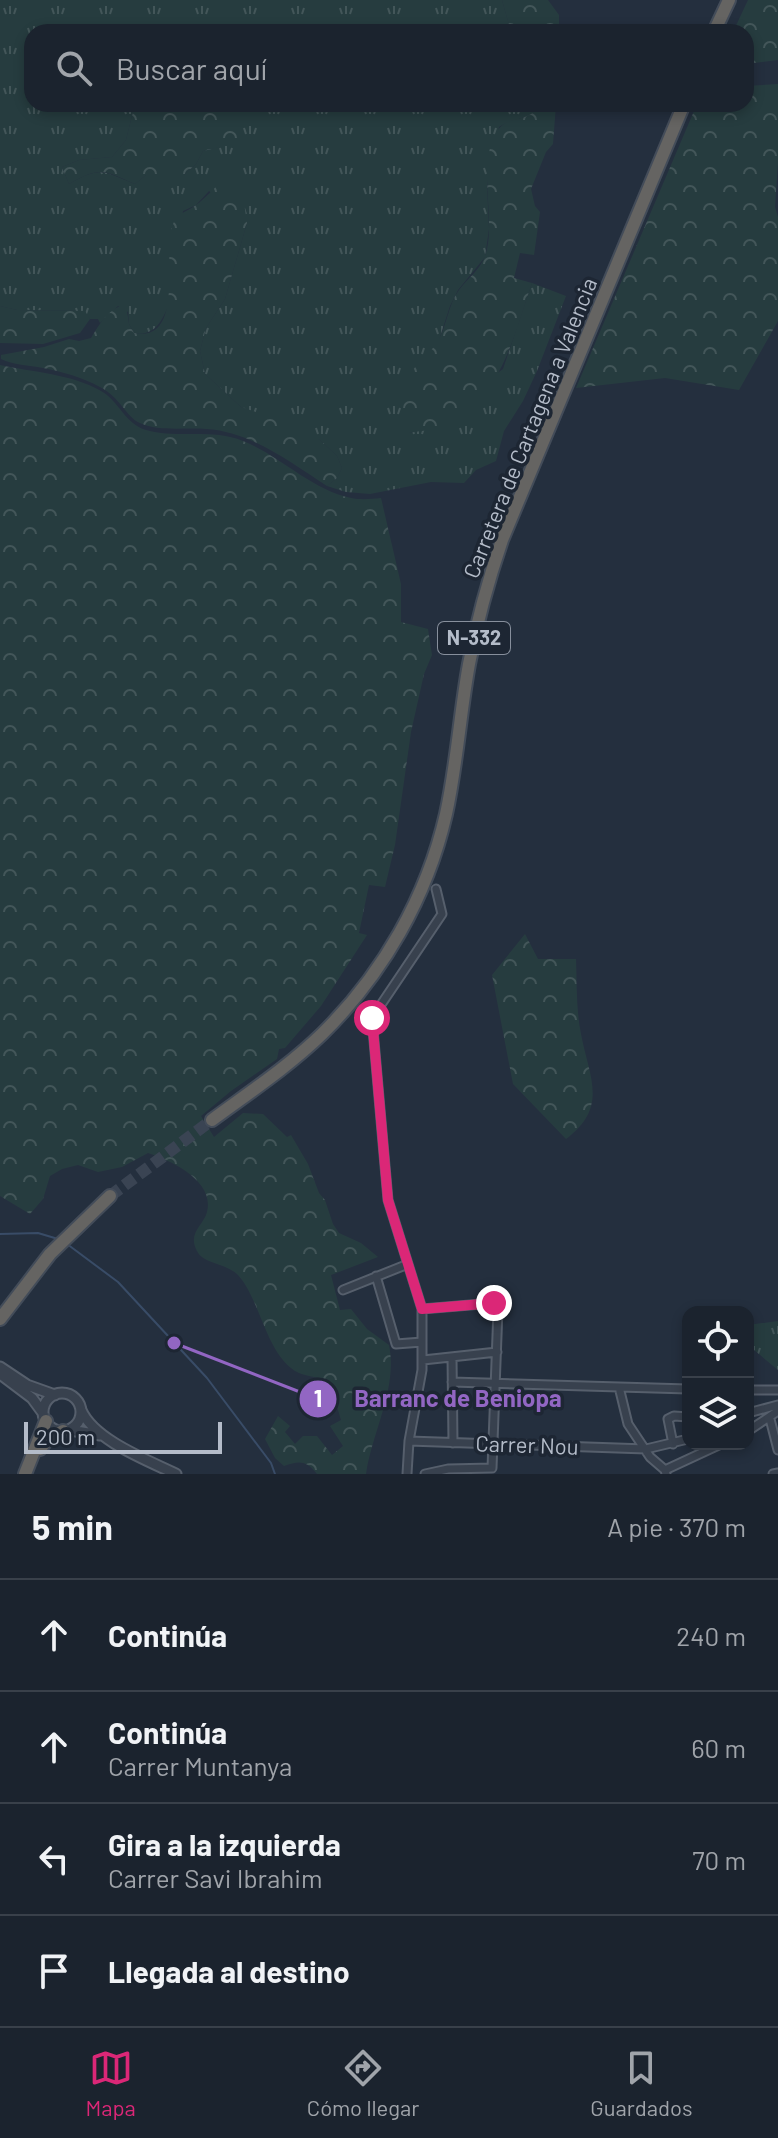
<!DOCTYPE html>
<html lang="es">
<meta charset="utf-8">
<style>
body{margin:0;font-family:Barlow,sans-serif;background:#282f3a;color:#f1f3f6}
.controls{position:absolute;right:24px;bottom:24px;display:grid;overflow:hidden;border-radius:16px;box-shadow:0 4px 12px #0003}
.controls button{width:72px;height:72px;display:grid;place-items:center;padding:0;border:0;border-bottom:2px solid #39404a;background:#1b232e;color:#f1f3f6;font:40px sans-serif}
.scale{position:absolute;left:24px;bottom:20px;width:198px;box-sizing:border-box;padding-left:8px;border:4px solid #b4bcc9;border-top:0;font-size:22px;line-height:28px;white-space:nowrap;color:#b4bcc9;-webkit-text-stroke:6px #1d2633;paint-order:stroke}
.stop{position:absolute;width:24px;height:24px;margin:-18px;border:6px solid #db2777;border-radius:50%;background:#fff}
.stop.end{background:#db2777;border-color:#fff;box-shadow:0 2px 8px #0008}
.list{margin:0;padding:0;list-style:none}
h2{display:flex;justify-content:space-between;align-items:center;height:104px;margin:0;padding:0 32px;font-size:34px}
h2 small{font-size:26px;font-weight:400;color:#a0a4aa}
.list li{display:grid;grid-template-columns:52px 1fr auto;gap:24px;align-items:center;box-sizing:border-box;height:112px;padding:0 32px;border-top:2px solid #39404a}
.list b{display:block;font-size:30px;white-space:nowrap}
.list p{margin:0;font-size:26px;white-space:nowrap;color:#a0a4aa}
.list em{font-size:26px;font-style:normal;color:#a0a4aa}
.icon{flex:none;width:44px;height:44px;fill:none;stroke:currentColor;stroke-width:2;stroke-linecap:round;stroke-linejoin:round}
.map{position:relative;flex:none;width:778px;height:1474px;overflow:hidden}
.search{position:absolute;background:#1b232e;box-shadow:0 4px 12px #0003;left:24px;right:24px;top:24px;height:88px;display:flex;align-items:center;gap:20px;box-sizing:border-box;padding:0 28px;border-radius:24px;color:#a0a4aa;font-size:30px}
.sheet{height:552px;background:#1b232e}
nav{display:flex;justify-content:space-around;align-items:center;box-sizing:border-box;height:112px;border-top:2px solid #39404a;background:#1b232e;font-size:22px;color:#a0a4aa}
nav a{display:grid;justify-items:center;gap:4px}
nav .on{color:#db2777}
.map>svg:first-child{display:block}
</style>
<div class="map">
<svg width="778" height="1474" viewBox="0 0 778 1474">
<defs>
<pattern id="grass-tufts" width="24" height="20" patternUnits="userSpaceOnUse" patternTransform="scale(2)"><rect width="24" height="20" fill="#263c3f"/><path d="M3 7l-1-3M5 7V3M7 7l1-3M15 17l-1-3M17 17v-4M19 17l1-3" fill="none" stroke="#435659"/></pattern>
<pattern id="forest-crowns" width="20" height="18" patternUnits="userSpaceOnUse" patternTransform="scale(2)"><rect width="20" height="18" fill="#263c3f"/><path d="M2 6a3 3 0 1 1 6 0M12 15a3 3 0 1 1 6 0" fill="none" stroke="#435659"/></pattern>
</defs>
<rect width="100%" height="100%" fill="#242f3e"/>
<path fill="url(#grass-tufts)" d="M 0,0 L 502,0 L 511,32 L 32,32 L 32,104 L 135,104 L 126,140 L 112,157 L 79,160 L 62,167 L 69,184 C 101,166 102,171 135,184 L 146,175 L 184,175 L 196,164 L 203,151 L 237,142 L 235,113 L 210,104 L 533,104 L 535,112 C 523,120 512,118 499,127 L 487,184 L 489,229 L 485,257 L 458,290 L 450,306 L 409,433 L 418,431 L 503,369 L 532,283 L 566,296 L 537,371 L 523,401 L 504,431 L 496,461 L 476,470 L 464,483 L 431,482 L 370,494 L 346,492 L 327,486 L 337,478 L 342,468 L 337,456 L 320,440 L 241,407 L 205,374 L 200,351 L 206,328 L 225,299 L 247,223 L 209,191 L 196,205 L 183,211 L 168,306 C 162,322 153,337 134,333 L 129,324 L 128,312 L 118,306 L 100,323 L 98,319 L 90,319 L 84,311 L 17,310 L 0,306 Z
M 778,1321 L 778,1370 L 748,1345 L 748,1325 Z"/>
<path fill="url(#forest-crowns)" d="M 502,0 L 548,0 L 559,15 L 559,32 L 511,32 Z
M 748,0 L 778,0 L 778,60 L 746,64 L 746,32 L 733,32 Z
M 778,84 L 778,162 L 775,207 L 778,217 L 778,321 L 739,390 L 665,378 L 576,388 L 697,104 L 746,104 L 746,86 Z
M 135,104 L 210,104 L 235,112 L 238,124 L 238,143 L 203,151 L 196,164 L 184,175 L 146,175 L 135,184 C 103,170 101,166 69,184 L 62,167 L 79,160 L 112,157 L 126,140 Z
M 533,104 L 556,104 L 553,144 L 546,152 L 531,189 L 535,206 L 540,212 L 534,255 L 520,253 L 514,278 L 532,283 C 513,338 500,404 439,427 C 429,431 418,431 409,433 C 399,419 403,389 411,374 C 417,361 431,353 438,341 C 447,325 448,305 459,290 C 467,279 480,270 485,256 C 497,222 477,169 495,135 C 505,115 520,123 534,112 Z
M 224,179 L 234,180 L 242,189 L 247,223 L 225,299 L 206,328 L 200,351 L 205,374 L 241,407 L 297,426 L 320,440 L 337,456 L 342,468 L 337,478 L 327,486 C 290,462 251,432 207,429 C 186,427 160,432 140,423 C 126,417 120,397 100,387 C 82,377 63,372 43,368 C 29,365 13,365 1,359 L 1,355 L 44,347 L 69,339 L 79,341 L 91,338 C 99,325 110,306 126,305 L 129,324 L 134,333 C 187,343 161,249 173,224 C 178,212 187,212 196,205 C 206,198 215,187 224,179 Z
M 0,306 L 17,310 L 85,311 L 90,319 L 80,333 L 43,344 L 0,343 Z
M 0,365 C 32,372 72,374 101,391 C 119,401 125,424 146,430 C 178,439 212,428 243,441 C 281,456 310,489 351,498 C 360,500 372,499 381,498 L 401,584 L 401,622 L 428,629 L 432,655 L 424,674 L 411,732 L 395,845 L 385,887 L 369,885 L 359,933 L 367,935 L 321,1006 L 285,1048 L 279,1049 L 277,1059 L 231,1091 L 201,1116 L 214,1137 L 243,1113 L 263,1114 L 287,1137 L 291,1135 L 308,1164 L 319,1193 L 325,1200 L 333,1224 L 339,1233 L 361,1243 L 378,1257 L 331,1275 L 340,1310 L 351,1309 L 367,1329 L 389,1345 C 398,1388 372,1432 366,1474 L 317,1474 C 306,1460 299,1461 284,1466 L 275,1458 L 265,1439 L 278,1416 L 290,1426 L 285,1432 L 295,1444 L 303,1436 L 317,1436 L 332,1455 L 343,1446 L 330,1426 L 341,1420 L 329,1380 C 320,1377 308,1377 299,1373 C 266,1357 261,1300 238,1275 C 226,1263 203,1264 197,1251 C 187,1233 204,1225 207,1212 C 215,1181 172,1161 148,1153 L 122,1167 L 98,1172 L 78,1165 L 62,1169 L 50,1176 L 43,1199 L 30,1214 L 0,1196 Z
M 525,934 L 538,959 L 576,959 C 577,984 576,1010 581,1034 C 589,1077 609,1107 566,1139 L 513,1084 L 492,975 Z"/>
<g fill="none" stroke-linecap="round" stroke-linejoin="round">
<path stroke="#394c67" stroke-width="2" d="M 0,1234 L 38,1233 L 58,1239
M 67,1244 L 118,1282 L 207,1378 L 271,1463 L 275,1474"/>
<path stroke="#3a4453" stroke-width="12" stroke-dasharray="12 6" stroke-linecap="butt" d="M 110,1196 L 212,1120"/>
<defs>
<path id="minor" d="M 376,1276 L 396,1344 L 422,1342
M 343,1290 L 408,1264
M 422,1309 L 494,1303 L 498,1309 L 492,1468 L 448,1469 L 425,1474
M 452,1357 L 453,1443
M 423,1360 L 497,1352
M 452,1382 L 688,1389
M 619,1387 L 628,1424 L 650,1457 L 665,1470 L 666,1474
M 748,1390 L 778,1390
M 748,1413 L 778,1405
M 770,1419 L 778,1450
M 748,1431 L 778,1411
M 409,1441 L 646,1449 L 688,1439
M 673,1444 L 668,1419 L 674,1416 L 688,1417
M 665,1470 L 721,1444
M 407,1474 L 409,1441 L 422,1370 L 422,1309 L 388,1200 L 372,1018 L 442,914 L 436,889
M 773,1474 L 778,1473"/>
<path id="tertiary" d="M 0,1367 L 27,1385 L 55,1395
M 0,1374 L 32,1398 L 43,1413
M43 1412a19 19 0 1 1 38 0a19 19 0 1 1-38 0Z
M 81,1410 C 94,1440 147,1460 176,1474
M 70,1430 L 100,1435"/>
<path id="trunk" d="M 714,32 L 729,0
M 212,1120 C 250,1092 289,1066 322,1034 C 383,974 427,897 446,814 C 457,764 460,713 469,664 C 477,621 488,581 502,540 L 684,104
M 0,1319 L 50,1254 L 110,1196
M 40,1449 L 47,1440 L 63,1431
M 25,1474 L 46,1421"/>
</defs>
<use href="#minor" stroke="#565f6c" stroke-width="11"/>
<use href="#tertiary" stroke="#565f6c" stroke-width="13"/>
<use href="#trunk" stroke="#434c59" stroke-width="16"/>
<use href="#minor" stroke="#38414e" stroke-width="7"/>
<use href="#tertiary" stroke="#38414e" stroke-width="9"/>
<use href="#trunk" stroke="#656462" stroke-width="12"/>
</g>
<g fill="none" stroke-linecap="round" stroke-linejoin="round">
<path stroke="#db2777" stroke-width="10" d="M 372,1018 L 388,1200 L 422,1309 L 494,1303"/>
</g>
<g text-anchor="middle" stroke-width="7" stroke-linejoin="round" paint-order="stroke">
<rect fill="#1d2633" stroke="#878f9c" stroke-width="2" x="438" y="622" width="72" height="32" rx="6"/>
<g font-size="20" font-weight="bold" fill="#b4bcc9">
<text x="474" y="645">N-332</text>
</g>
<g font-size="22" fill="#b4bcc9" stroke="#1d2633">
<text transform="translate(530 428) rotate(-68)" y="8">Carretera de Cartagena a Valencia</text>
<text transform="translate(527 1445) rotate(2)" y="8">Carrer Nou</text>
</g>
</g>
<path fill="none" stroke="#9266c3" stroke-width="3" d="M174 1343L318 1399"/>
<g fill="#9266c3" stroke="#1d2633" stroke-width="3">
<circle cx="174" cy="1343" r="8"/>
<circle cx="318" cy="1399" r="20"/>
</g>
<g font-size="24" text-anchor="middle" font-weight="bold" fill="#fff">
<text x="318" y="1407">1</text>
</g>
<g font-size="24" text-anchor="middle" font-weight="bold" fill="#9266c3" stroke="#1d2633" stroke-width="7" stroke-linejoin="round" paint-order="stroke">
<text x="458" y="1407">Barranc de Beniopa</text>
</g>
</svg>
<div class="controls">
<button><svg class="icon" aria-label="locate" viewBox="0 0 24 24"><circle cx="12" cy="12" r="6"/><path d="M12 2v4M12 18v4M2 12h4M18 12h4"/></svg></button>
<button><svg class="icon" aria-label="layers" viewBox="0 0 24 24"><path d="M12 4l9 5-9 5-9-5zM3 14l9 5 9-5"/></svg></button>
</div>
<div class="scale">200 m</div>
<div class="stop" style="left:372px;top:1018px"></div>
<div class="stop end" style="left:494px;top:1303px"></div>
<div class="search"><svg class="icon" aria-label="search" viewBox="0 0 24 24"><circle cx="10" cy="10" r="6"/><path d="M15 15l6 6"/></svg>Buscar aquí</div>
</div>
<section class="sheet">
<h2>5 min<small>A pie · 370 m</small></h2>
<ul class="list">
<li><svg class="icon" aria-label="ahead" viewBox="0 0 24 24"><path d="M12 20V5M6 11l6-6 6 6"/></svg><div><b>Continúa</b></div><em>240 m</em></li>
<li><svg class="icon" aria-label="ahead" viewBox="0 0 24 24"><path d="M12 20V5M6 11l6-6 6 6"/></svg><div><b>Continúa</b><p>Carrer Muntanya</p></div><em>60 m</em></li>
<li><svg class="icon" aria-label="left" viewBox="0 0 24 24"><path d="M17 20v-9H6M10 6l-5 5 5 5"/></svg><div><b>Gira a la izquierda</b><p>Carrer Savi Ibrahim</p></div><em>70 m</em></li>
<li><svg class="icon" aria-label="arrive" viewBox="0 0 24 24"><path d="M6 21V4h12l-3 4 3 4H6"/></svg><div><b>Llegada al destino</b></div></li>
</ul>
</section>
<nav>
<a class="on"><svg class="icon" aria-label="map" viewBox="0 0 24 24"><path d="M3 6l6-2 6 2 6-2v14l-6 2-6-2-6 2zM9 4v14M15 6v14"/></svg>Mapa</a>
<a><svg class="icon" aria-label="directions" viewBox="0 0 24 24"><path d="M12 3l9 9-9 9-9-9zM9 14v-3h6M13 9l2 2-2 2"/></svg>Cómo llegar</a>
<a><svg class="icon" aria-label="saved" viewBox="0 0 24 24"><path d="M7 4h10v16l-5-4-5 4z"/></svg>Guardados</a>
</nav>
